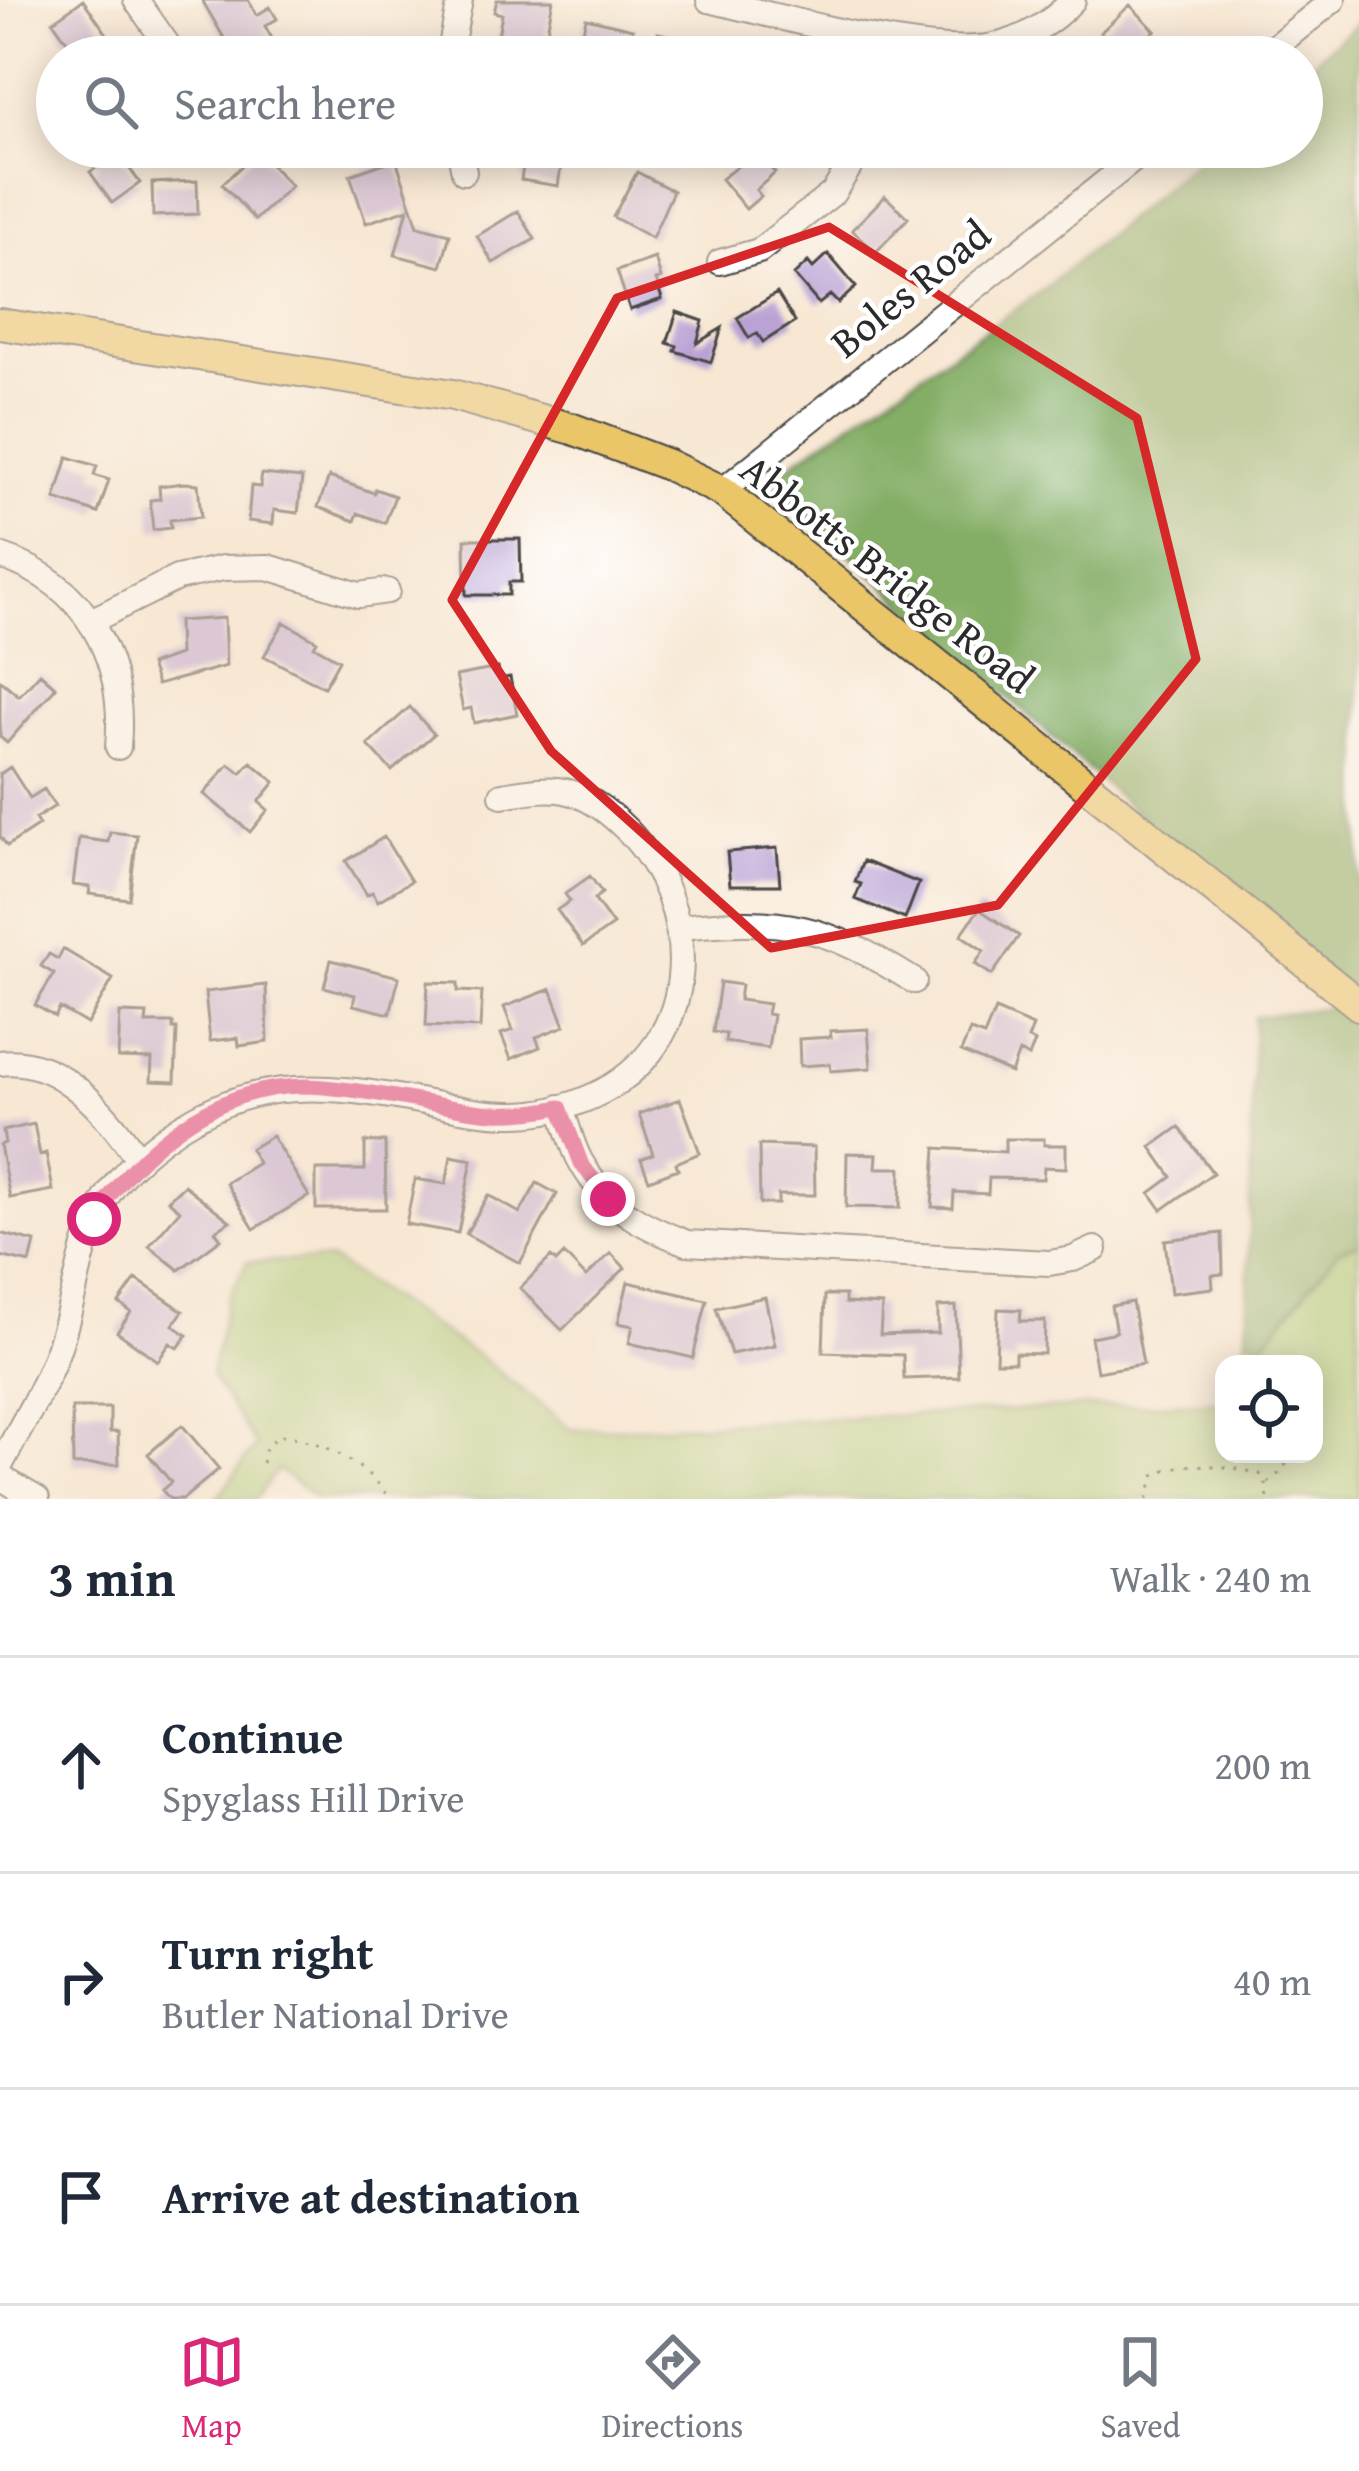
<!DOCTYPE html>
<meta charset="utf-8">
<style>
body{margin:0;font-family:"Gentium Book Plus",serif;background:#f2f2f3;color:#1f2937}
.controls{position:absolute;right:36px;bottom:36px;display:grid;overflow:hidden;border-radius:24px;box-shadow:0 6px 30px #0003}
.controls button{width:108px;height:108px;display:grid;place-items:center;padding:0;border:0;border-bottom:3px solid #e0e1e3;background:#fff;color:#1f2937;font:60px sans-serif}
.stop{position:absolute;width:36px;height:36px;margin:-27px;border:9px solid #db2777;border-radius:50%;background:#fff}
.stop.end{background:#db2777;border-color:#fff;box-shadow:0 3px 12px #0008}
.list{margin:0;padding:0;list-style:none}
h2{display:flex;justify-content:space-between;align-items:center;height:156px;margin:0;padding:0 48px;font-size:51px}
h2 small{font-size:39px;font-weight:400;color:#747a83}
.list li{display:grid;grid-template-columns:78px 1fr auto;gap:36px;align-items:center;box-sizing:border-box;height:216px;padding:0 48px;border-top:3px solid #e0e1e3}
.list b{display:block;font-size:45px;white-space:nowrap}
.list p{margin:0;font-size:39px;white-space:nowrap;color:#747a83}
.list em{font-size:39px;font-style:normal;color:#747a83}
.icon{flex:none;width:66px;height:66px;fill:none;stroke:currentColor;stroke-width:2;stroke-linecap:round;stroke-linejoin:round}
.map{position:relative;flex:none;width:1359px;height:1499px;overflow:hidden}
.search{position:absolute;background:#fff;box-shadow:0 6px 30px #0003;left:36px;right:36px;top:36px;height:132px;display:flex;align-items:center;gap:30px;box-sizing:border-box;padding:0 42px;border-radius:66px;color:#747a83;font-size:45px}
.sheet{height:804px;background:#fff}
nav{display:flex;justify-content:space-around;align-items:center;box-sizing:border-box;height:168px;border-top:3px solid #e0e1e3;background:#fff;font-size:33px;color:#747a83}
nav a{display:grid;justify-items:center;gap:6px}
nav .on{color:#db2777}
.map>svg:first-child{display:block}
</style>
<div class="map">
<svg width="1359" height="1499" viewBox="0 0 1359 1499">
<rect width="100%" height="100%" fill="#fff"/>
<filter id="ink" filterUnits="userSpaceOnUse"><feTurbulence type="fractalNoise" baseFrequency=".00833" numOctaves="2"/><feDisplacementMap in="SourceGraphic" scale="24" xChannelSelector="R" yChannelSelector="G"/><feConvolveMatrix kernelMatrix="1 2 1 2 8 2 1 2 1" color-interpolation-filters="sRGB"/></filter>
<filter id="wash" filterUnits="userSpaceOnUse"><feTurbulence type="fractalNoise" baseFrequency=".004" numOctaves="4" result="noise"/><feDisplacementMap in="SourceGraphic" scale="48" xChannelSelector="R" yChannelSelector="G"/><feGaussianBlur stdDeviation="2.7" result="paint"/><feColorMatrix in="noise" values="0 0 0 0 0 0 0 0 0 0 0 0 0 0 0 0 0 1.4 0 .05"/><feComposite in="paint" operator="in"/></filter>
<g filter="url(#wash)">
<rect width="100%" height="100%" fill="#f7e7d3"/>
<path fill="#a5c973" stroke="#687a4f" stroke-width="3" d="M 1359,1243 L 1359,1499 L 317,1499 L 277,1469 L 256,1499 L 216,1499 L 256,1446 L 211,1375 L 227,1300 L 247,1262 L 331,1260 L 481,1358 L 572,1430 L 1224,1401 L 1224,1454 L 1314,1454 L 1314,1364 L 1239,1364 L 1247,1338 L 1264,1343 L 1339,1250 Z"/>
<path fill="#84ad65" stroke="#586c48" stroke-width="3" d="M 1359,22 L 1359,1243 L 1339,1250 L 1264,1343 L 1247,1338 L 1254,1017 L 1349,1005 L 768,480 L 1043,290 L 1212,147 L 1302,147 L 1302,71 Z"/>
<g id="blocks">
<path fill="#baa3d4" d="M 83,0 L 111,40 L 87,57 L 78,57 L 53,21 Z
M 202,0 L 248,0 L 257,15 L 270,7 L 277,19 L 265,26 L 278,49 L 264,57 L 235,57 Z
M 497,0 L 553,0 L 543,51 L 497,42 L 502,14 L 494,12 Z
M 1130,5 L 1155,31 L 1124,57 L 1101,32 Z
M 586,18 L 633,29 L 626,57 L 578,53 Z
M 658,33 L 745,51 L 744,57 L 654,57 Z
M 109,147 L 114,147 L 140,183 L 112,203 L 90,172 L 99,166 L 93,158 Z
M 526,147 L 564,147 L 558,186 L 521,180 Z
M 258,151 L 291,186 L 255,220 L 222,184 Z
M 756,152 L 775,173 L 756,190 L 761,196 L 746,209 L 721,179 Z
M 396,159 L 418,226 L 450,234 L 441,267 L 395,255 L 408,209 L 366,223 L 350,175 Z
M 637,172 L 673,191 L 652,238 L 613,217 Z
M 197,181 L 198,214 L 153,216 L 152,183 Z
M 885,196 L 908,218 L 876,252 L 852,230 Z
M 518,211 L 535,239 L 493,263 L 477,236 Z
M 828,254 L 856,287 L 838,303 L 830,295 L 819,304 L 794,275 L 808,262 L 813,268 Z
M 655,258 L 661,278 L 656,280 L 662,299 L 630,310 L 617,271 Z
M 777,293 L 795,322 L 763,342 L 757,333 L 749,338 L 737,318 Z
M 677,312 L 703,321 L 697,343 L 722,328 L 711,362 L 675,351 L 677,346 L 667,343 Z
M 68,457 L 97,466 L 94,475 L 109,480 L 98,513 L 55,499 Z
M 262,474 L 302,478 L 298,513 L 274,510 L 273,524 L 248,521 L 251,486 L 260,487 Z
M 329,477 L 374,493 L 375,489 L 395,496 L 385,523 L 358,513 L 355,521 L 318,507 Z
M 184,483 L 198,484 L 201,517 L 170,520 L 171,528 L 153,530 L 150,500 L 160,499 L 159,486 Z
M 465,539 L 520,539 L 521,582 L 509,582 L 509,595 L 466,595 Z
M 224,618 L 226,666 L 157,685 L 150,665 L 179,655 L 178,621 Z
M 284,622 L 317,641 L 314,646 L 339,660 L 324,687 L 264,656 Z
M 498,668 L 500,679 L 510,677 L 517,714 L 474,723 L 471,708 L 463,710 L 456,676 Z
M 40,673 L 56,687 L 7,743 L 0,737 L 0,680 L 19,696 Z
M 410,707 L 434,734 L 392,771 L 368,745 Z
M 251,762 L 275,782 L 259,802 L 268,810 L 250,832 L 204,794 L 229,764 L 241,773 Z
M 10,767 L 30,798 L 44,789 L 55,806 L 35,819 L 39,825 L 7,846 L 0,836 L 0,774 Z
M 110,832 L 137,835 L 129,899 L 89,894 L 90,887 L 73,885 L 79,838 L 108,842 Z
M 384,837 L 411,881 L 378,901 L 372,892 L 367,895 L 346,861 Z
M 777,848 L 780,885 L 730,885 L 727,852 Z
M 863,861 L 919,883 L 905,919 L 855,899 L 861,884 L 855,882 Z
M 590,876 L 602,893 L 594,899 L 613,925 L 583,946 L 557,910 L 570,901 L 565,894 Z
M 979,909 L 1019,936 L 992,975 L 975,964 L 984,951 L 961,935 Z
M 63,949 L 113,979 L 87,1024 L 60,1008 L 55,1017 L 35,1005 L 54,974 L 41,966 L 49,954 L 58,959 Z
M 331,960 L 399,977 L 390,1014 L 353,1005 L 355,995 L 324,987 Z
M 428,982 L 458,983 L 458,991 L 482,992 L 480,1028 L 426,1026 Z
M 720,982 L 741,985 L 739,1000 L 769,1004 L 767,1014 L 773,1015 L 768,1048 L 725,1042 L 726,1034 L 713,1032 Z
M 266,985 L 268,1042 L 239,1046 L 238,1038 L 210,1041 L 205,992 Z
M 551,989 L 565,1026 L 536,1037 L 540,1047 L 511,1059 L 501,1034 L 513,1030 L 504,1007 Z
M 995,1010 L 1033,1026 L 1028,1039 L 1035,1042 L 1029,1057 L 1019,1052 L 1011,1073 L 961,1052 L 970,1031 L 984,1036 Z
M 120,1013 L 147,1014 L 146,1023 L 173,1023 L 173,1029 L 177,1029 L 175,1082 L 151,1081 L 152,1059 L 118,1058 Z
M 868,1029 L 871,1068 L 831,1071 L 830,1064 L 800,1066 L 799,1039 L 831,1037 L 830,1031 Z
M 680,1099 L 700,1153 L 676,1163 L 678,1169 L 649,1180 L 641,1159 L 653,1154 L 639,1114 Z
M 34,1124 L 40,1155 L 46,1153 L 53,1190 L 10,1198 L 0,1145 L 5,1143 L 3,1131 Z
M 1179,1127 L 1213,1173 L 1162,1210 L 1150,1193 L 1172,1177 L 1151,1147 Z
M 272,1136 L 309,1196 L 254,1229 L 226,1183 L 258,1163 L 250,1149 Z
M 1005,1139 L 1044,1139 L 1044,1145 L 1066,1145 L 1066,1168 L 1044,1167 L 1043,1179 L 989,1178 L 988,1194 L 954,1192 L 953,1208 L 932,1207 L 936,1148 L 1005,1152 Z
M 365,1142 L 385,1142 L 386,1209 L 316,1209 L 316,1170 L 365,1170 Z
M 759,1145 L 814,1147 L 815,1195 L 778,1195 L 778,1204 L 760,1204 Z
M 847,1153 L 877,1154 L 876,1168 L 901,1168 L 900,1208 L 846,1207 Z
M 451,1156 L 472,1160 L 458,1233 L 406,1224 L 415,1179 L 446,1184 Z
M 537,1183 L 557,1194 L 520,1263 L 466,1234 L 488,1195 L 520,1213 Z
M 184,1185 L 230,1221 L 215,1231 L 221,1239 L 179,1270 L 149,1246 L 180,1210 L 168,1200 Z
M 0,1233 L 35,1242 L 30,1263 L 0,1256 Z
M 1222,1233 L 1223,1274 L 1212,1275 L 1213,1288 L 1171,1293 L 1165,1240 Z
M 611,1253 L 625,1268 L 562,1330 L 520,1288 L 551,1257 L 556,1262 L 564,1254 L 586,1277 Z
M 136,1279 L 183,1311 L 173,1325 L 187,1335 L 178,1348 L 170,1343 L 158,1361 L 117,1332 L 131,1312 L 119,1303 Z
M 628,1282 L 707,1300 L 693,1358 L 629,1343 L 633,1326 L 618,1323 Z
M 825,1295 L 845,1295 L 845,1303 L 882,1305 L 880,1335 L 938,1333 L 938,1307 L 956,1306 L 959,1377 L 904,1379 L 903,1355 L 823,1352 Z
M 765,1297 L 775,1345 L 731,1354 L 716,1308 Z
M 1132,1302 L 1143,1364 L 1097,1372 L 1091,1337 L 1116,1332 L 1111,1306 Z
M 998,1309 L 1021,1310 L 1020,1321 L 1045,1321 L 1044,1354 L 1015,1353 L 1015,1362 L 996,1362 Z
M 72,1408 L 110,1408 L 110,1432 L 118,1432 L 119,1464 L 73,1465 Z
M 182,1425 L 219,1469 L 183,1499 L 170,1499 L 162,1490 L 171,1482 L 148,1454 Z"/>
</g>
</g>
<g filter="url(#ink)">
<use href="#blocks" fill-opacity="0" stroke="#4a4744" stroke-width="3"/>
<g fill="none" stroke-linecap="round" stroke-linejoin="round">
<defs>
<path id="minor" d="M 136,0 L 176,57
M 709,0 C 781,16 925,59 993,46 C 1022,41 1053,22 1073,0
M 449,57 L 460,0
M 1262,57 L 1333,0
M 459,147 L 464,172
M 720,262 L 759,251 L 833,193 L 862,147
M 722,491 L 1149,147
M 0,556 C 87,584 126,659 118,747
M 91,621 L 177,578 L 223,568 L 268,567 L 359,595 L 387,591
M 680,927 C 784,916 825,925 914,981
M 0,1063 C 60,1055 109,1116 139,1160
M 560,1107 C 568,1125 571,1145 581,1162 C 605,1206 641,1226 687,1243 L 1049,1263 L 1073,1259 L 1095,1249
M 0,1466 C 19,1429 43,1391 57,1352 C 86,1272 74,1212 149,1150 C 239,1076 315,1081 424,1102 C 486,1114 532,1124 593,1096 C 704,1046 704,908 626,829 C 609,812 589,796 565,791 C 544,787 522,792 502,795
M 0,1477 L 37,1499"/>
<path id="major" d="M 0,324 L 453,395 L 573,429 L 668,465 L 722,491 L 1359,1005"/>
</defs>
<use href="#minor" stroke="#4a4744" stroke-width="28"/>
<use href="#major" stroke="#4a4744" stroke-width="34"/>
<path stroke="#4a4744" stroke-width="3" stroke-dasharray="3 9" stroke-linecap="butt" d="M 262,1463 L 266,1448 L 277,1436 C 313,1434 372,1467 389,1499
M 1268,1483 L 1283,1470 L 1291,1454
M 1147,1499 L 1154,1475 C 1181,1459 1231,1466 1260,1474 L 1266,1484 L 1268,1499"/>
<use href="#minor" stroke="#fff" stroke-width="24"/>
<use href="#major" stroke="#eac669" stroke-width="30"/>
</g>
</g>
<g fill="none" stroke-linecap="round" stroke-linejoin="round" filter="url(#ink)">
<path stroke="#db2777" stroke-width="15" d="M 94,1219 C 138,1149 216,1086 304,1086 C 342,1087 385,1095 423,1102 C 477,1112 504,1119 560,1107 L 581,1163 L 608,1199"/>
</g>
<path d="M0 0H1359V1499H0ZM 829,227 L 1137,418 L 1196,659 L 998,905 L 771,948 L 551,751 L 452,600 L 617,298 Z" fill="#f7e7d3" fill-opacity=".55" fill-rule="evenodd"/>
<path fill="none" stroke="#d62828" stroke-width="9" stroke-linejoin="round" d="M 829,227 L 1137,418 L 1196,659 L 998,905 L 771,948 L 551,751 L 452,600 L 617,298 Z"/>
<g text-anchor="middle" stroke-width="9" stroke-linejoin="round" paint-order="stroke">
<g font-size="42" fill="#2b2b2b" stroke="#fff">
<text transform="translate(910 288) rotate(-39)" y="15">Boles Road</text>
<text transform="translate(888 573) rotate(38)" y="15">Abbotts Bridge Road</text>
</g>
</g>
</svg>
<div class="controls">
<button><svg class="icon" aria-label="locate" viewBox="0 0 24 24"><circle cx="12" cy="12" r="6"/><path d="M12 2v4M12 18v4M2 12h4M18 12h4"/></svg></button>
</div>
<div class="stop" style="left:94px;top:1219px"></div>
<div class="stop end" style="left:608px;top:1199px"></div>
<div class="search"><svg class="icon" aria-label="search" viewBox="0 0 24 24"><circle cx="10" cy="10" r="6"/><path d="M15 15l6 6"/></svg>Search here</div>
</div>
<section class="sheet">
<h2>3 min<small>Walk · 240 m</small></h2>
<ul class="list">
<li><svg class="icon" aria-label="ahead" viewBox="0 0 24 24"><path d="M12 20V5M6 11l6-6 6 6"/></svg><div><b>Continue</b><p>Spyglass Hill Drive</p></div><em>200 m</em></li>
<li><svg class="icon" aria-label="right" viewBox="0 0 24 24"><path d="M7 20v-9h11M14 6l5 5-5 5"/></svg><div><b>Turn right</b><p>Butler National Drive</p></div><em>40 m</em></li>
<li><svg class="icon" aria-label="arrive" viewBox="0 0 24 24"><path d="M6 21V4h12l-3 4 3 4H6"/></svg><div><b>Arrive at destination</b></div></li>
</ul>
</section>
<nav>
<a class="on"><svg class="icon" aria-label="map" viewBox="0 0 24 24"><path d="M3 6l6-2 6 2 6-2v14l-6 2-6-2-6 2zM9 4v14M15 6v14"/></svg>Map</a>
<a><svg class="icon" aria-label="directions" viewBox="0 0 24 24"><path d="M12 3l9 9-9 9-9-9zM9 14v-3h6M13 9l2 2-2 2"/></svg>Directions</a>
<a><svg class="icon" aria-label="saved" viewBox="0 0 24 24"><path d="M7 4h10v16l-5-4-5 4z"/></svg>Saved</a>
</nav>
